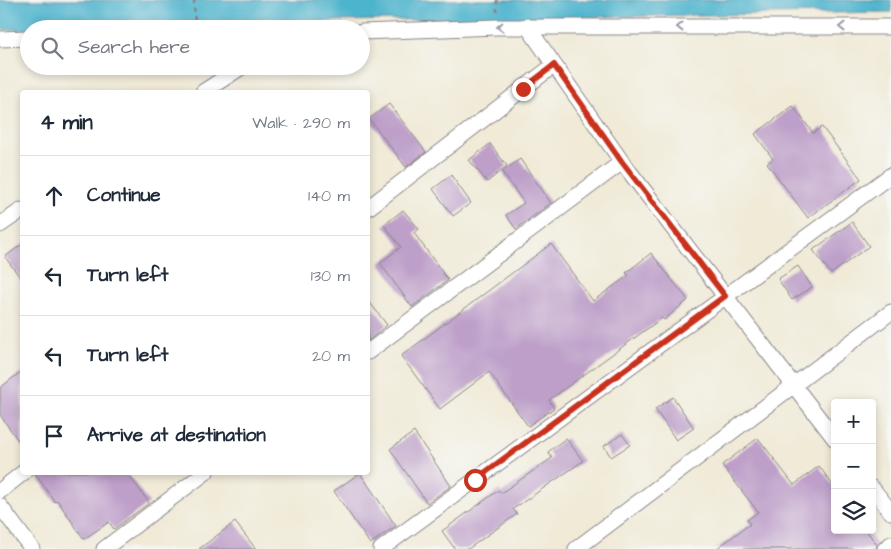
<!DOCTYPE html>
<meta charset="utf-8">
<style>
body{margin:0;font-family:"Architects Daughter",sans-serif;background:#f2f2f3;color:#1f2937}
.controls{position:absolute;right:15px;bottom:15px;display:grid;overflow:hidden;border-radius:5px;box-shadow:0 2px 8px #0003}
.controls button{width:45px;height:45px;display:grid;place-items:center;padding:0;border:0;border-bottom:1px solid #e0e1e3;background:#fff;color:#1f2937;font:25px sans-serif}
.stop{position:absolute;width:15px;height:15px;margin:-11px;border:4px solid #c8321e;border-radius:50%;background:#fff}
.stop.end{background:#c8321e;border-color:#fff;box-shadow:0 1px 5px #0008}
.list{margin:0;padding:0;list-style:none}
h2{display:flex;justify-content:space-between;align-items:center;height:65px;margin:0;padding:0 20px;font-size:21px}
h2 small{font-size:16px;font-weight:400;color:#747a83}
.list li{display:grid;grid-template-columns:32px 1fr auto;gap:15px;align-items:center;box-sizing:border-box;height:80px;padding:0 20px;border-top:1px solid #e0e1e3}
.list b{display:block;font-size:19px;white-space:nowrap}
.list em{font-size:16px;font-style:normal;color:#747a83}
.icon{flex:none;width:28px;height:28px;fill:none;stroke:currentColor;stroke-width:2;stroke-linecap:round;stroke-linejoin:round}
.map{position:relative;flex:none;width:891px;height:549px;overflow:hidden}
.search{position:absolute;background:#fff;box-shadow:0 2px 8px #0003;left:20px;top:20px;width:350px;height:55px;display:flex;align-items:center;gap:12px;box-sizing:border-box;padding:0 18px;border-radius:28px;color:#747a83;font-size:19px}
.panel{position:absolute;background:#fff;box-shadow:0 2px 8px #0003;left:20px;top:90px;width:350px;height:385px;border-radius:5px}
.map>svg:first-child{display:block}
</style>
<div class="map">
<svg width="891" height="549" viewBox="0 0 891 549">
<rect width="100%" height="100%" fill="#f6f6f2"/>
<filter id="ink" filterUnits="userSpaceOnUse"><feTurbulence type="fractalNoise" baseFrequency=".02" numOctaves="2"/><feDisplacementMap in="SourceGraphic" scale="10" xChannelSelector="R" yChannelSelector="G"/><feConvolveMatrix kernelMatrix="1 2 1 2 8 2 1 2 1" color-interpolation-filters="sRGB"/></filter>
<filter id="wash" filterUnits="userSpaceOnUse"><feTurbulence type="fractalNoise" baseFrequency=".0096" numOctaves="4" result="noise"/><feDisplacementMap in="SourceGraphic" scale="20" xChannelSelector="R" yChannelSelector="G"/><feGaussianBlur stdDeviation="1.12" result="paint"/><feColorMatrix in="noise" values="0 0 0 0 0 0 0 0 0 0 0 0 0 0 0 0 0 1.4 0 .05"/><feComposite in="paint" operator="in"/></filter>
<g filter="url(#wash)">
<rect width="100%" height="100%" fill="#f0ead7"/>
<path fill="#4eb4cd" stroke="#386b84" d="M 0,0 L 891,0 L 891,12 L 216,23 L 0,30 Z"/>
<g id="blocks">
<path fill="#bd9fc9" d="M 389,104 L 426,152 L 406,167 L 369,119 Z
M 793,106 L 813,133 L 822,127 L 861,179 L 808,218 L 767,163 L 773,159 L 755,134 Z
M 490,144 L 507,166 L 487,182 L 469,160 Z
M 520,159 L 551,203 L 516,229 L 506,215 L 524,203 L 502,172 Z
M 451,175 L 471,203 L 453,216 L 433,189 Z
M 403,210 L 419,229 L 414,233 L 448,280 L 412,307 L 380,263 L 401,247 L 384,225 Z
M 852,222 L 869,246 L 831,274 L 813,250 Z
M 22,244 L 22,280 L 5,257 Z
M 551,244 L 593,301 L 629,275 L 626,273 L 651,253 L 688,300 L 664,320 L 662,318 L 549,400 L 554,408 L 528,426 L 489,372 L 440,409 L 401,356 Z
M 798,266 L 812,287 L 792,300 L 778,279 Z
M 368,300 L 387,325 L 368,341 Z
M 22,371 L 22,446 L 0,415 L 0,388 Z
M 673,397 L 694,428 L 676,440 L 655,409 Z
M 414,432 L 451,486 L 427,503 L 390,449 Z
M 622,434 L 630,445 L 611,457 L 604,446 Z
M 566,438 L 583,461 L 513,509 L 517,514 L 468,549 L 455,549 L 442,531 L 499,490 L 501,493 L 552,458 L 548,452 Z
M 758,438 L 794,485 L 819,466 L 835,488 L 835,530 L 866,530 L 877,545 L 876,549 L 716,549 L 750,524 L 747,520 L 758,512 L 722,465 Z
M 34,472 L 127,472 L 149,503 L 114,529 L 109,522 L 84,539 L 57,500 L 55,502 Z
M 360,473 L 396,526 L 370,544 L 334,491 Z
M 235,522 L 256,549 L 199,549 Z"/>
</g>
</g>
<g filter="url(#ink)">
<use href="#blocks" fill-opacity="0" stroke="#898689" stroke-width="1"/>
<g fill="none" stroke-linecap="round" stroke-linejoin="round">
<defs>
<path id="minor" d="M 527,26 L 622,162 L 835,439
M 361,32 L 497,27 L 891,27
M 0,39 L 29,38
M 203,92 L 243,66
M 368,208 L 554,65
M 0,225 L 22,210
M 368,352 L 622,162
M 872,488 L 891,512
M 0,491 L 24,472
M 0,506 L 32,549
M 104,549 L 206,472
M 381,549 L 891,175
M 576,549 L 891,312
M 885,549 L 891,544"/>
</defs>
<use href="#minor" stroke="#898689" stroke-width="17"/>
<path stroke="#898689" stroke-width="2.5" stroke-dasharray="4 4" stroke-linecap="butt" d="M 194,0 L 195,29
M 497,0 L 497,13"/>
<use href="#minor" stroke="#fff" stroke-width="15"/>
</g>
<defs><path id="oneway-chevron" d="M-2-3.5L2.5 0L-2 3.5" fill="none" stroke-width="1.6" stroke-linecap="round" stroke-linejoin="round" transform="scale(1.25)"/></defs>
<g stroke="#9c9ca7">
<use href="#oneway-chevron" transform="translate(500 27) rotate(179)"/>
<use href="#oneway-chevron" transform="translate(680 27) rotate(-180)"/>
<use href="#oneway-chevron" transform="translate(842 27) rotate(180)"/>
</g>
</g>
<g fill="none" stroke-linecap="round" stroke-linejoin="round" filter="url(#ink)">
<path stroke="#c8321e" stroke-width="6" d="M 475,480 L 725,296 L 622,162 L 554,65 L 523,89"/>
</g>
</svg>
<div class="controls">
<button>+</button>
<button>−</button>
<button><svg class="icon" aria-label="layers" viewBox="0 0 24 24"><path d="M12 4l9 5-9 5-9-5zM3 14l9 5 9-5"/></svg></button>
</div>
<div class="stop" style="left:475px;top:480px"></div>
<div class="stop end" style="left:523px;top:89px"></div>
<div class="search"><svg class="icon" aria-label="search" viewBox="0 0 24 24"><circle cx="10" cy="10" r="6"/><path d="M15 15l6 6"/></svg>Search here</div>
<section class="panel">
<h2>4 min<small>Walk · 290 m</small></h2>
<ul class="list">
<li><svg class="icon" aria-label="ahead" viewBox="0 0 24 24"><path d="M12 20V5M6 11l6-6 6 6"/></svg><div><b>Continue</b></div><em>140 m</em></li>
<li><svg class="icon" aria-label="left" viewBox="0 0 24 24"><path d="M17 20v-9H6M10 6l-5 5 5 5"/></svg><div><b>Turn left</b></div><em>130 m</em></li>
<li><svg class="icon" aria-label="left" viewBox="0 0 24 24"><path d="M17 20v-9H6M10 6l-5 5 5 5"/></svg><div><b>Turn left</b></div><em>20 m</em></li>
<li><svg class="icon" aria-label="arrive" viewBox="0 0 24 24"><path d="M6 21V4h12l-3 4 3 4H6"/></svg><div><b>Arrive at destination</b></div></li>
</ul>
</section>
</div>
